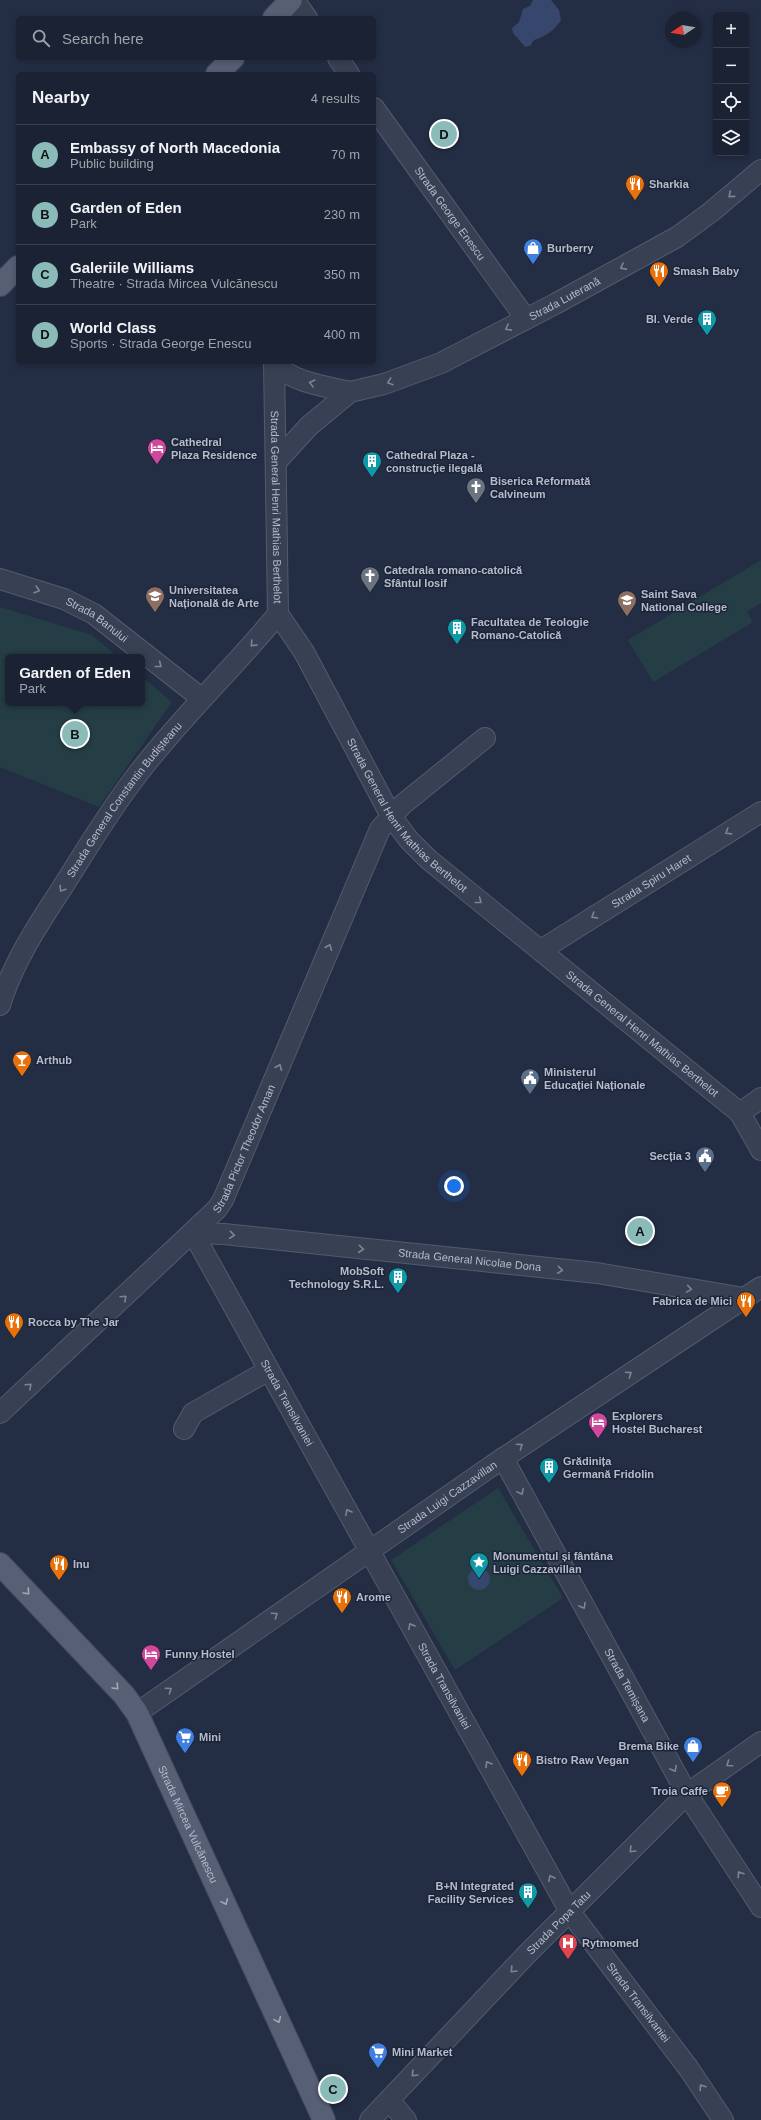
<!DOCTYPE html>
<meta charset="utf-8">
<style>
body{margin:0;font-family:Helvetica,sans-serif;background:#232a3b;color:#f1f3f6}
.controls{position:absolute;right:12px;top:12px;display:grid;overflow:hidden;border-radius:6px;box-shadow:0 2px 6px #0003}
.controls button{width:36px;height:36px;display:grid;place-items:center;padding:0;border:0;border-bottom:1px solid #383f4e;background:#1a2233;color:#f1f3f6;font:20px sans-serif}
.compass{position:absolute;left:665px;top:12px;width:36px;height:36px;border-radius:50%;background:#1a2233;box-shadow:0 2px 6px #0003;rotate:258deg}
.you{position:absolute;left:454px;top:1186px;width:14px;height:14px;margin:-10px;border:3px solid #fff;border-radius:50%;background:#1a73e8;box-shadow:0 0 0 6px #1a73e833}
.badge{display:grid;place-items:center;width:26px;height:26px;border-radius:50%;background:#8bbbb9;color:#111;font-size:13px;font-weight:700}
.pin{position:absolute;translate:-50% -50%;border:2px solid #fff;box-shadow:0 1px 4px #0006}
.popup{position:absolute;left:5px;top:654px;width:140px;height:52px;box-sizing:border-box;display:grid;place-content:center;border-radius:6px;background:#1a2233;filter:drop-shadow(0 1px 3px #0005);font-size:13px;white-space:nowrap;color:#9fa4ac}
.popup b{font-size:15px;color:#f1f3f6}
.popup::after{content:'';position:absolute;left:50%;top:100%;margin-left:-8px;border:8px solid transparent;border-top-color:#1a2233}
.list{margin:0;padding:0;list-style:none}
h2{display:flex;justify-content:space-between;align-items:center;height:52px;margin:0;padding:0 16px;font-size:17px}
h2 small{font-size:13px;font-weight:400;color:#9fa4ac}
.list li{display:grid;grid-template-columns:26px 1fr auto;gap:12px;align-items:center;box-sizing:border-box;height:60px;padding:0 16px;border-top:1px solid #383f4e}
.list b{display:block;font-size:15px;white-space:nowrap}
.list p{margin:0;font-size:13px;white-space:nowrap;color:#9fa4ac}
.list em{font-size:13px;font-style:normal;color:#9fa4ac}
.icon{flex:none;width:22px;height:22px;fill:none;stroke:currentColor;stroke-width:2;stroke-linecap:round;stroke-linejoin:round}
.map{position:relative;flex:none;width:761px;height:2120px;overflow:hidden}
.search{position:absolute;background:#1a2233;box-shadow:0 2px 6px #0003;left:16px;top:16px;width:360px;height:44px;display:flex;align-items:center;gap:10px;box-sizing:border-box;padding:0 14px;border-radius:6px;color:#9fa4ac;font-size:15px}
.panel{position:absolute;background:#1a2233;box-shadow:0 2px 6px #0003;left:16px;top:72px;width:360px;height:292px;border-radius:6px}
.map>svg:first-child{display:block}
</style>
<div class="map">
<svg width="761" height="2120" viewBox="0 0 761 2120">
<rect width="100%" height="100%" fill="#232d44"/>
<path fill="#253d45" d="M 761,560 L 761,603 L 747,612 L 753,622 L 653,682 L 628,640 Z
M 0,607 L 92,635 L 118,657 L 8,657 L 8,703 L 142,703 L 142,677 L 172,702 L 99,807 L 0,767 Z
M 498,1488 L 563,1598 L 455,1670 L 391,1560 Z"/>
<path fill="#36466c" d="M 533,0 L 551,0 L 559,10 L 561,20 C 555,30 545,37 534,40 L 530,46 L 525,47 L 513,33 L 512,28 L 519,22 L 523,9 L 530,6 Z
M468 1579a11 11 0 1 1 22 0a11 11 0 1 1-22 0Z"/>
<g fill="none" stroke-linecap="round" stroke-linejoin="round">
<defs>
<g id="minor">
<path d="M 294,0 L 307,18"/>
<path d="M 338,58 L 349,74"/>
<path id="s1" d="M 374,108 L 526,319"/>
<path id="s2" d="M 274,362 L 278,614 L 304,652 L 391,816 L 409,840 L 428,859 L 740,1113 L 761,1150"/>
<path d="M 274,364 C 295,383 324,386 350,392"/>
<path id="s3" d="M 276,462 L 309,426 L 350,392 L 384,384 L 441,363 L 555,304 L 677,237 L 711,212 L 761,170"/>
<path id="s4" d="M 0,579 L 64,599 L 94,614 L 201,698"/>
<path id="s5" d="M 541,950 L 761,812"/>
<path id="s6" d="M 0,1005 C 13,962 38,925 62,888 C 86,850 109,811 137,775 C 180,718 233,669 278,614"/>
<path d="M 740,1113 L 761,1098"/>
<path id="s7" d="M 193,1233 L 570,1912 L 689,2069 L 723,2120"/>
<path id="s8" d="M 193,1233 L 224,1234 L 597,1273 L 744,1298"/>
<path id="s9" d="M 0,1413 L 217,1209 L 223,1200 L 380,829 L 402,805 L 485,738"/>
<path d="M 184,1429 L 193,1413 L 269,1370"/>
<path id="s10" d="M 503,1458 L 687,1794 L 761,1907"/>
<path id="s11" d="M 137,1713 L 490,1467 L 761,1287"/>
<path d="M 389,2100 L 406,2120"/>
<path id="s12" d="M 370,2120 L 528,1953 L 687,1794 L 761,1742"/>
</g>
<g id="major">
<path d="M 274,18 L 291,0"/>
<path d="M 217,74 L 233,58"/>
<path d="M 0,285 L 18,267"/>
<path id="s13" d="M 0,1564 L 124,1695 L 137,1713 L 324,2120"/>
</g>
</defs>
<use href="#minor" stroke="#535b6d" stroke-width="22"/>
<use href="#major" stroke="#42495c" stroke-width="24"/>
<use href="#minor" stroke="#384053" stroke-width="20"/>
<use href="#major" stroke="#565f73" stroke-width="22"/>
</g>
<defs><path id="oneway-chevron" d="M-2-3.5L2.5 0L-2 3.5" fill="none" stroke-width="1.6" stroke-linecap="round" stroke-linejoin="round"/></defs>
<g stroke="#7d8496">
<use href="#oneway-chevron" transform="translate(731 195) rotate(140)"/>
<use href="#oneway-chevron" transform="translate(623 267) rotate(152)"/>
<use href="#oneway-chevron" transform="translate(508 328) rotate(152)"/>
<use href="#oneway-chevron" transform="translate(390 382) rotate(161)"/>
<use href="#oneway-chevron" transform="translate(312 383) rotate(-166)"/>
<use href="#oneway-chevron" transform="translate(37 590) rotate(17)"/>
<use href="#oneway-chevron" transform="translate(253 644) rotate(133)"/>
<use href="#oneway-chevron" transform="translate(159 665) rotate(38)"/>
<use href="#oneway-chevron" transform="translate(728 832) rotate(148)"/>
<use href="#oneway-chevron" transform="translate(62 889) rotate(123)"/>
<use href="#oneway-chevron" transform="translate(479 901) rotate(38)"/>
<use href="#oneway-chevron" transform="translate(594 916) rotate(148)"/>
<use href="#oneway-chevron" transform="translate(329 947) rotate(-67)"/>
<use href="#oneway-chevron" transform="translate(279 1067) rotate(-67)"/>
<use href="#oneway-chevron" transform="translate(232 1235) rotate(6)"/>
<use href="#oneway-chevron" transform="translate(361 1249) rotate(6)"/>
<use href="#oneway-chevron" transform="translate(560 1270) rotate(6)"/>
<use href="#oneway-chevron" transform="translate(689 1289) rotate(9)"/>
<use href="#oneway-chevron" transform="translate(124 1298) rotate(-43)"/>
<use href="#oneway-chevron" transform="translate(629 1374) rotate(-34)"/>
<use href="#oneway-chevron" transform="translate(29 1386) rotate(-43)"/>
<use href="#oneway-chevron" transform="translate(520 1446) rotate(-34)"/>
<use href="#oneway-chevron" transform="translate(521 1492) rotate(62)"/>
<use href="#oneway-chevron" transform="translate(348 1512) rotate(-119)"/>
<use href="#oneway-chevron" transform="translate(583 1606) rotate(61)"/>
<use href="#oneway-chevron" transform="translate(275 1615) rotate(-35)"/>
<use href="#oneway-chevron" transform="translate(411 1626) rotate(-119)"/>
<use href="#oneway-chevron" transform="translate(169 1690) rotate(-35)"/>
<use href="#oneway-chevron" transform="translate(488 1764) rotate(-119)"/>
<use href="#oneway-chevron" transform="translate(729 1764) rotate(145)"/>
<use href="#oneway-chevron" transform="translate(674 1769) rotate(61)"/>
<use href="#oneway-chevron" transform="translate(632 1850) rotate(135)"/>
<use href="#oneway-chevron" transform="translate(740 1874) rotate(-123)"/>
<use href="#oneway-chevron" transform="translate(551 1878) rotate(-119)"/>
<use href="#oneway-chevron" transform="translate(513 1970) rotate(134)"/>
<use href="#oneway-chevron" transform="translate(414 2074) rotate(134)"/>
<use href="#oneway-chevron" transform="translate(702 2087) rotate(-124)"/>
</g>
<g stroke="#a2a9bb">
<use href="#oneway-chevron" transform="translate(27 1592) rotate(47)"/>
<use href="#oneway-chevron" transform="translate(116 1687) rotate(47)"/>
<use href="#oneway-chevron" transform="translate(225 1902) rotate(66)"/>
<use href="#oneway-chevron" transform="translate(278 2020) rotate(66)"/>
</g>
<defs>
<symbol id="restaurant-pin" viewBox="-11 -11 22 30"><path d="M0 17L-7.5 6A9.5 9.5 0 1 1 7.5 6Z" fill="#e8710a" stroke="#1d2538"/><path d="M-5-6h1v4h1v-4h1v4h1v-4h1v5L-1.5 .5V6h-2V.5L-5-1ZM5-6V6H3V1.5H1.5Q1.5-4 5-6Z" fill="#fff"/></symbol>
<symbol id="shop-pin" viewBox="-11 -11 22 30"><path d="M0 17L-7.5 6A9.5 9.5 0 1 1 7.5 6Z" fill="#3f7fe0" stroke="#1d2538"/><path d="M-5-2.5h2.3a2.7 3.5 0 0 1 5.4 0H5L5.5 6h-11ZM-1.5-2.5h3a1.5 2.3 0 0 0-3 0Z" fill="#fff"/></symbol>
<symbol id="building-pin" viewBox="-11 -11 22 30"><path d="M0 17L-7.5 6A9.5 9.5 0 1 1 7.5 6Z" fill="#0f9aa8" stroke="#1d2538"/><path d="M-4-6H4V6H1V3H-1V6H-4ZM-2.5-4.3h1.7v1.8h-1.7ZM.8-4.3h1.7v1.8H.8ZM-2.5-1h1.7V.8h-1.7ZM.8-1h1.7V.8H.8Z" fill="#fff"/></symbol>
<symbol id="hotel-pin" viewBox="-11 -11 22 30"><path d="M0 17L-7.5 6A9.5 9.5 0 1 1 7.5 6Z" fill="#d1479c" stroke="#1d2538"/><path d="M-6-4.5h1.5V1H6V5H4.5V3h-9V5H-6ZM-4 0a1.8 1.8 0 1 1 3.6 0ZM.5 0V-2.5h3Q6-2.5 6 0Z" fill="#fff"/></symbol>
<symbol id="church-pin" viewBox="-11 -11 22 30"><path d="M0 17L-7.5 6A9.5 9.5 0 1 1 7.5 6Z" fill="#6b7280" stroke="#1d2538"/><path d="M-1.2-6h2.4v3.5h3.3v2.4h-3.3V6h-2.4V-.1h-3.3v-2.4h3.3Z" fill="#fff"/></symbol>
<symbol id="university-pin" viewBox="-11 -11 22 30"><path d="M0 17L-7.5 6A9.5 9.5 0 1 1 7.5 6Z" fill="#8d6e63" stroke="#1d2538"/><path d="M0-5L7-2L0 1L-7-2ZM-4 1L0 2.5L4 1V4Q0 6-4 4Z" fill="#fff"/></symbol>
<symbol id="school-pin" viewBox="-11 -11 22 30"><path d="M0 17L-7.5 6A9.5 9.5 0 1 1 7.5 6Z" fill="#8d6e63" stroke="#1d2538"/><path d="M0-5L7-2L0 1L-7-2ZM-4 1L0 2.5L4 1V4Q0 6-4 4Z" fill="#fff"/></symbol>
<symbol id="bar-pin" viewBox="-11 -11 22 30"><path d="M0 17L-7.5 6A9.5 9.5 0 1 1 7.5 6Z" fill="#e8710a" stroke="#1d2538"/><path d="M-6-5H6L.8 .8V4.5H3.5V6h-7V4.5H-.8V.8Z" fill="#fff"/></symbol>
<symbol id="civic-pin" viewBox="-11 -11 22 30"><path d="M0 17L-7.5 6A9.5 9.5 0 1 1 7.5 6Z" fill="#5c6f8a" stroke="#1d2538"/><path d="M-.6-6.5H3V-4.5H.6V-3L4-1V1h2V6H-6V1h2V-1L-.6-3ZM-1.2 2.5V6h2.4V2.5Z" fill="#fff"/></symbol>
<symbol id="sight-pin" viewBox="-11 -11 22 30"><path d="M0 17L-7.5 6A9.5 9.5 0 1 1 7.5 6Z" fill="#0f9aa8" stroke="#1d2538"/><path d="M0-6L1.8-2.2L6-1.7L2.9 1.2L3.7 5.4L0 3.3L-3.7 5.4L-2.9 1.2L-6-1.7L-1.8-2.2Z" fill="#fff"/></symbol>
<symbol id="supermarket-pin" viewBox="-11 -11 22 30"><path d="M0 17L-7.5 6A9.5 9.5 0 1 1 7.5 6Z" fill="#3f7fe0" stroke="#1d2538"/><path d="M-6-5.5h2.5l.6 2H6L4.5 2H-2.5L-4.4-4H-6ZM-1.5 3.2a1.3 1.3 0 1 0 .1 0ZM3 3.2a1.3 1.3 0 1 0 .1 0Z" fill="#fff"/></symbol>
<symbol id="cafe-pin" viewBox="-11 -11 22 30"><path d="M0 17L-7.5 6A9.5 9.5 0 1 1 7.5 6Z" fill="#e8710a" stroke="#1d2538"/><path d="M-5.5-4.5H6V0H3Q3 3.5 0 3.5H-2.5Q-5.5 3.5-5.5 0ZM3-3.2v2h1.7v-2ZM-6 4.5H4V6H-6Z" fill="#fff"/></symbol>
<symbol id="hospital-pin" viewBox="-11 -11 22 30"><path d="M0 17L-7.5 6A9.5 9.5 0 1 1 7.5 6Z" fill="#e0444e" stroke="#1d2538"/><path d="M-5-5h3v3.5h4V-5h3V5h-3V1.5h-4V5h-3Z" fill="#fff"/></symbol>
</defs>
<g fill-rule="evenodd">
<use href="#restaurant-pin" x="624" y="173" width="22" height="30"/>
<use href="#shop-pin" x="522" y="237" width="22" height="30"/>
<use href="#restaurant-pin" x="648" y="260" width="22" height="30"/>
<use href="#building-pin" x="696" y="308" width="22" height="30"/>
<use href="#hotel-pin" x="146" y="437" width="22" height="30"/>
<use href="#building-pin" x="361" y="450" width="22" height="30"/>
<use href="#church-pin" x="465" y="476" width="22" height="30"/>
<use href="#church-pin" x="359" y="565" width="22" height="30"/>
<use href="#university-pin" x="144" y="585" width="22" height="30"/>
<use href="#school-pin" x="616" y="589" width="22" height="30"/>
<use href="#building-pin" x="446" y="617" width="22" height="30"/>
<use href="#bar-pin" x="11" y="1049" width="22" height="30"/>
<use href="#civic-pin" x="519" y="1067" width="22" height="30"/>
<use href="#civic-pin" x="694" y="1145" width="22" height="30"/>
<use href="#building-pin" x="387" y="1266" width="22" height="30"/>
<use href="#restaurant-pin" x="735" y="1290" width="22" height="30"/>
<use href="#restaurant-pin" x="3" y="1311" width="22" height="30"/>
<use href="#hotel-pin" x="587" y="1411" width="22" height="30"/>
<use href="#building-pin" x="538" y="1456" width="22" height="30"/>
<use href="#sight-pin" x="468" y="1551" width="22" height="30"/>
<use href="#restaurant-pin" x="48" y="1553" width="22" height="30"/>
<use href="#restaurant-pin" x="331" y="1586" width="22" height="30"/>
<use href="#hotel-pin" x="140" y="1643" width="22" height="30"/>
<use href="#supermarket-pin" x="174" y="1726" width="22" height="30"/>
<use href="#shop-pin" x="682" y="1735" width="22" height="30"/>
<use href="#restaurant-pin" x="511" y="1749" width="22" height="30"/>
<use href="#cafe-pin" x="711" y="1780" width="22" height="30"/>
<use href="#building-pin" x="517" y="1881" width="22" height="30"/>
<use href="#hospital-pin" x="557" y="1932" width="22" height="30"/>
<use href="#supermarket-pin" x="367" y="2041" width="22" height="30"/>
</g>
<g text-anchor="middle" stroke-width="3" stroke-linejoin="round" paint-order="stroke">
<g font-size="11" font-weight="bold" fill="#b5bbcd" stroke="#1d2538" text-anchor="start">
<text x="649" y="188">Sharkia</text>
<text x="547" y="252">Burberry</text>
<text x="673" y="275">Smash Baby</text>
<text x="693" y="323" text-anchor="end">Bl. Verde</text>
<text x="171" y="446">Cathedral<tspan x="171" dy="13">Plaza Residence</tspan></text>
<text x="386" y="459">Cathedral Plaza -<tspan x="386" dy="13">construcție ilegală</tspan></text>
<text x="490" y="485">Biserica Reformată<tspan x="490" dy="13">Calvineum</tspan></text>
<text x="384" y="574">Catedrala romano-catolică<tspan x="384" dy="13">Sfântul Iosif</tspan></text>
<text x="169" y="594">Universitatea<tspan x="169" dy="13">Națională de Arte</tspan></text>
<text x="641" y="598">Saint Sava<tspan x="641" dy="13">National College</tspan></text>
<text x="471" y="626">Facultatea de Teologie<tspan x="471" dy="13">Romano-Catolică</tspan></text>
<text x="36" y="1064">Arthub</text>
<text x="544" y="1076">Ministerul<tspan x="544" dy="13">Educației Naționale</tspan></text>
<text x="691" y="1160" text-anchor="end">Secția 3</text>
<text x="384" y="1275" text-anchor="end">MobSoft<tspan x="384" dy="13">Technology S.R.L.</tspan></text>
<text x="732" y="1305" text-anchor="end">Fabrica de Mici</text>
<text x="28" y="1326">Rocca by The Jar</text>
<text x="612" y="1420">Explorers<tspan x="612" dy="13">Hostel Bucharest</tspan></text>
<text x="563" y="1465">Grădinița<tspan x="563" dy="13">Germană Fridolin</tspan></text>
<text x="493" y="1560">Monumentul și fântâna<tspan x="493" dy="13">Luigi Cazzavillan</tspan></text>
<text x="73" y="1568">Inu</text>
<text x="356" y="1601">Arome</text>
<text x="165" y="1658">Funny Hostel</text>
<text x="199" y="1741">Mini</text>
<text x="679" y="1750" text-anchor="end">Brema Bike</text>
<text x="536" y="1764">Bistro Raw Vegan</text>
<text x="708" y="1795" text-anchor="end">Troia Caffe</text>
<text x="514" y="1890" text-anchor="end">B+N Integrated<tspan x="514" dy="13">Facility Services</tspan></text>
<text x="582" y="1947">Rytmomed</text>
<text x="392" y="2056">Mini Market</text>
</g>
<g font-size="11" fill="#b5bbcd" stroke="#1d2538">
<text dy="4" stroke="none"><textPath href="#s1" startOffset="130">Strada George Enescu</textPath></text>
<text dy="4" stroke="none"><textPath href="#s3" startOffset="337">Strada Luterană</textPath></text>
<text dy="4" stroke="none"><textPath href="#s2" startOffset="145">Strada General Henri Mathias Berthelot</textPath></text>
<text dy="4" stroke="none"><textPath href="#s4" startOffset="106">Strada Banului</textPath></text>
<text dy="4" stroke="none"><textPath href="#s6" startOffset="241">Strada General Constantin Budișteanu</textPath></text>
<text dy="4" stroke="none"><textPath href="#s2" startOffset="493">Strada General Henri Mathias Berthelot</textPath></text>
<text dy="4" stroke="none"><textPath href="#s5" startOffset="130">Strada Spiru Haret</textPath></text>
<text dy="4" stroke="none"><textPath href="#s2" startOffset="817">Strada General Henri Mathias Berthelot</textPath></text>
<text dy="4" stroke="none"><textPath href="#s9" startOffset="364">Strada Pictor Theodor Aman</textPath></text>
<text dy="4" stroke="none"><textPath href="#s8" startOffset="278">Strada General Nicolae Dona</textPath></text>
<text dy="4" stroke="none"><textPath href="#s7" startOffset="194">Strada Transilvaniei</textPath></text>
<text dy="4" stroke="none"><textPath href="#s11" startOffset="378">Strada Luigi Cazzavillan</textPath></text>
<text dy="4" stroke="none"><textPath href="#s10" startOffset="259">Strada Temișana</textPath></text>
<text dy="4" stroke="none"><textPath href="#s7" startOffset="518">Strada Transilvaniei</textPath></text>
<text dy="4" stroke="none"><textPath href="#s13" startOffset="325">Strada Mircea Vulcănescu</textPath></text>
<text dy="4" stroke="none"><textPath href="#s12" startOffset="273">Strada Popa Tatu</textPath></text>
<text dy="4" stroke="none"><textPath href="#s7" startOffset="890">Strada Transilvaniei</textPath></text>
</g>
</g>
</svg>
<div class="controls">
<button>+</button>
<button>−</button>
<button><svg class="icon" aria-label="locate" viewBox="0 0 24 24"><circle cx="12" cy="12" r="6"/><path d="M12 2v4M12 18v4M2 12h4M18 12h4"/></svg></button>
<button><svg class="icon" aria-label="layers" viewBox="0 0 24 24"><path d="M12 4l9 5-9 5-9-5zM3 14l9 5 9-5"/></svg></button>
</div>
<svg class="compass" viewBox="-18 -18 36 36"><path d="M0-13l5 13h-10z" fill="#e53935"/><path d="M0 13l5-13h-10z" fill="#9fa4ac"/></svg>
<div class="you"></div>
<div class="pin badge" style="left:640px;top:1231px">A</div>
<div class="pin badge" style="left:75px;top:734px">B</div>
<div class="popup"><b>Garden of Eden</b>Park</div>
<div class="pin badge" style="left:333px;top:2089px">C</div>
<div class="pin badge" style="left:444px;top:134px">D</div>
<div class="search"><svg class="icon" aria-label="search" viewBox="0 0 24 24"><circle cx="10" cy="10" r="6"/><path d="M15 15l6 6"/></svg>Search here</div>
<section class="panel">
<h2>Nearby<small>4 results</small></h2>
<ul class="list">
<li><span class="badge">A</span><div><b>Embassy of North Macedonia</b><p>Public building</p></div><em>70 m</em></li>
<li><span class="badge">B</span><div><b>Garden of Eden</b><p>Park</p></div><em>230 m</em></li>
<li><span class="badge">C</span><div><b>Galeriile Williams</b><p>Theatre · Strada Mircea Vulcănescu</p></div><em>350 m</em></li>
<li><span class="badge">D</span><div><b>World Class</b><p>Sports · Strada George Enescu</p></div><em>400 m</em></li>
</ul>
</section>
</div>
